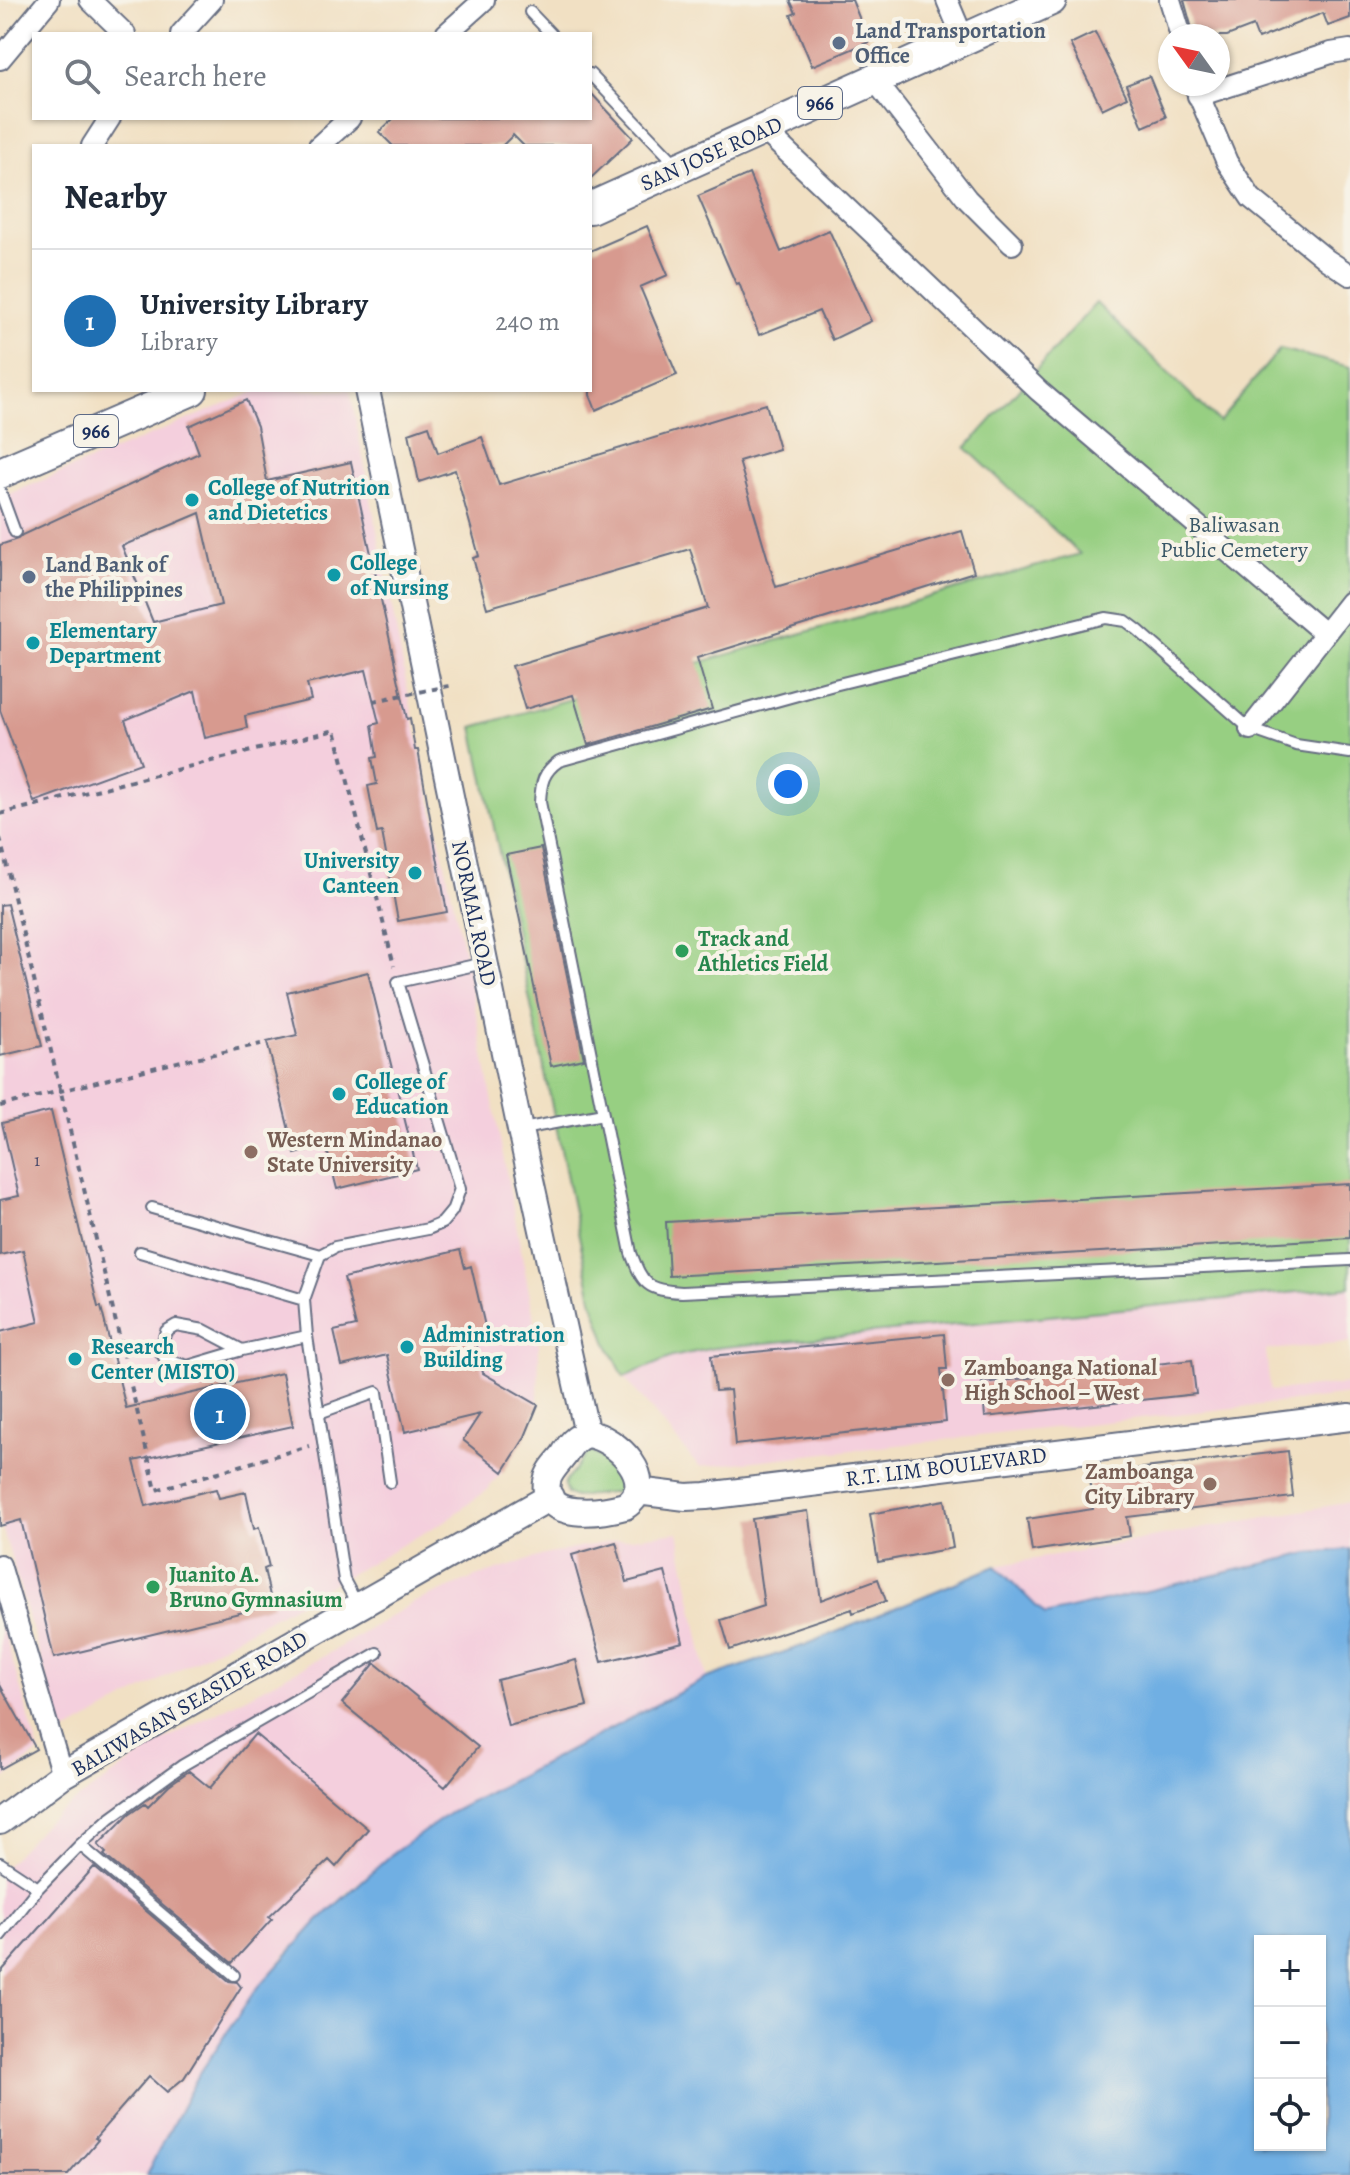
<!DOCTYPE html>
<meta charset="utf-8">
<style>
body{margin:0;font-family:Alegreya,serif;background:#f2f2f3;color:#1f2937}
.controls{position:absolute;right:24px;bottom:24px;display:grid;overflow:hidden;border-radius:0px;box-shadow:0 2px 6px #0004}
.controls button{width:72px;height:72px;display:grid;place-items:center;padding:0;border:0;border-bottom:2px solid #e0e1e3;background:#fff;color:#1f2937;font:40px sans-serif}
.compass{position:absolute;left:1158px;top:24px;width:72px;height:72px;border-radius:50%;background:#fff;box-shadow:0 2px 6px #0004;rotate:303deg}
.you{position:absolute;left:788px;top:784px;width:28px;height:28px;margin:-20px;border:6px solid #fff;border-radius:50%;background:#1a73e8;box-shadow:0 0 0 12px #1a73e833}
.badge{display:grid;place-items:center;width:52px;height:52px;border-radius:50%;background:#1f6fb2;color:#fff;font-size:26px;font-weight:700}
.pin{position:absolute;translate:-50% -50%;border:4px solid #fff;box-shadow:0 2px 8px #0006}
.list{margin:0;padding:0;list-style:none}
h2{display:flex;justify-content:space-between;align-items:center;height:104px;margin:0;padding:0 32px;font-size:34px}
h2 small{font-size:26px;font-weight:400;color:#747a83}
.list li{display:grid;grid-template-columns:52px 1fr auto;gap:24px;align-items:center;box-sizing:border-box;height:144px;padding:0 32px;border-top:2px solid #e0e1e3}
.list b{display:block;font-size:30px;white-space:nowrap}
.list p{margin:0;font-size:26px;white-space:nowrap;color:#747a83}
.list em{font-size:26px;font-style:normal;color:#747a83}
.icon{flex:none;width:44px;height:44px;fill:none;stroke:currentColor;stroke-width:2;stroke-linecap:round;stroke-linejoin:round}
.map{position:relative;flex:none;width:1350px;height:2175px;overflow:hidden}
.search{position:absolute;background:#fff;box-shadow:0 2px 6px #0004;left:32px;top:32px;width:560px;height:88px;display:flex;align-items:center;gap:20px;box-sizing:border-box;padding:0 28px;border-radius:0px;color:#747a83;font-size:30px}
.panel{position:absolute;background:#fff;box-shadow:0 2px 6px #0004;left:32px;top:144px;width:560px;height:248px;border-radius:0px}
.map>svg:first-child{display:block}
</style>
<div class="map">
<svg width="1350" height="2175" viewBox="0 0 1350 2175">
<rect width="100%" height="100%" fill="#f7f3e8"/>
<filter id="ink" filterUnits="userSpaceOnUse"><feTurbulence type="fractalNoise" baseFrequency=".0125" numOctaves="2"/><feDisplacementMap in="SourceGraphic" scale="16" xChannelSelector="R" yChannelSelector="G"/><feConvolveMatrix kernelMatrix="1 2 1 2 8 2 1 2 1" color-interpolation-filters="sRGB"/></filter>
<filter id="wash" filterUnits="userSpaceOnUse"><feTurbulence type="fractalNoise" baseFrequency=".006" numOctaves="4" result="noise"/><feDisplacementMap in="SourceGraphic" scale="32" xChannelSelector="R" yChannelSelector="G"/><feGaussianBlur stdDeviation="1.8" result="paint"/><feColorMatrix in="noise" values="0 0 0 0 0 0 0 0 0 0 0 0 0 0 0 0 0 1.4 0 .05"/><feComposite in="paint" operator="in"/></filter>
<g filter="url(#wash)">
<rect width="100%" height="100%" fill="#f1e0c3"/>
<path fill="#f4cfdd" d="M 259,390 L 350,390 L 410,702 L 466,961 L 539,1344 L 538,1405 L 524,1439 L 507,1466 L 486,1491 L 445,1521 L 63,1734 L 0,1520 L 0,498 Z
M 1350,1287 L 1350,1343 L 1266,1350 L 1270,1391 L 1350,1384 L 1350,1395 L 699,1467 L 624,1377 L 672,1357 L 714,1348 Z
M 1350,1502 L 1350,1549 L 1309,1553 L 1045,1615 L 996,1566 Z
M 678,1532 L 707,1678 L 450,1813 L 392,1854 L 346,1893 L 286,1954 L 253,1993 L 198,2076 L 146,2175 L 0,2175 L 0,1872 L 48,1820 L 162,1741 L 326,1655 L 413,1603 L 476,1577 L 544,1555 L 617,1540 Z
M 0,1618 L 39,1752 L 0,1782 Z"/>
<path fill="#97cf82" stroke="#597f70" stroke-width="2" d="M 1096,303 L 1219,422 L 1280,349 L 1350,367 L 1350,1287 L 714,1348 L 672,1357 L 624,1377 L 606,1341 L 593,1303 L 473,727 L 1080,554 L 966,448 Z
M 589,1451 C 602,1456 620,1470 624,1484 L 619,1492 L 575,1497 L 567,1494 L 564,1485 L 566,1481 Z"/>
<path fill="#6fafe3" stroke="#456fa0" stroke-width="2" fill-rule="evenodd" d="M 1350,1549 L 1350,2175 L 146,2175 L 198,2076 L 253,1993 L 317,1922 L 392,1854 L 450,1813 L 707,1678 L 805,1645 L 996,1566 L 1045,1615 L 1309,1553 ZM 1260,1941 L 1320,1941 L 1320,2145 L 1260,2145 Z"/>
<g id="blocks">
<path fill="#d79a8f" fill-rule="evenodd" d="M 790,0 L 852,0 L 869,42 L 812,66 L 791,15 L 796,13 Z
M 1184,0 L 1350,0 L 1350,18 L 1328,26 L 1323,13 L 1258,39 L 1253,26 L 1227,36 L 1194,36 Z
M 1095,32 L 1127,97 L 1102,109 L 1070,44 Z
M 1149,76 L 1166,117 L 1143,127 L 1126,85 Z
M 590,92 L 633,138 L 590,179 L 590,146 L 524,146 L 513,135 L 502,146 L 393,146 L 379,132 L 394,118 L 590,118 Z
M 749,174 L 781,252 L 829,230 L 871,321 L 832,340 L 819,311 L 759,335 L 739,283 L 736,284 L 698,196 Z
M 647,226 L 668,275 L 640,287 L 677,375 L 596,410 L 590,395 L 590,251 Z
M 246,400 L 257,426 L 267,481 L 351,462 L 407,719 L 410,718 L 415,750 L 418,750 L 447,912 L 398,921 L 382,832 L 377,833 L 368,786 L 377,784 L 372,758 L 377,757 L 372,725 L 379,723 L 366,670 L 307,684 L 311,700 L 245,716 L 247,728 L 205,738 L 195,691 L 125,720 L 141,763 L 34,802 L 0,710 L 0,545 L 18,539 L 22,535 L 199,453 L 189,426 ZM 200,513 L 221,605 L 153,622 L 122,546 Z
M 766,404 L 779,449 L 739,461 L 776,587 L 962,531 L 974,572 L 697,658 L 712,709 L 588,745 L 573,695 L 525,709 L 512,666 L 708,608 L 690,549 L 487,608 L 473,558 L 479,556 L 455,470 L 419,482 L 409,433 L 429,426 L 438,453 L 482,437 L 499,485 Z
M 541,848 L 584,1059 L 551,1066 L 506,855 Z
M 7,904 L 42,1046 L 0,1056 L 0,905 Z
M 368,972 L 417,1169 L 337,1189 L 326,1146 L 295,1154 L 267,1042 L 297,1035 L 287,992 Z
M 51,1111 L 98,1307 L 101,1307 L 126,1408 L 282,1373 L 293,1426 L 134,1461 L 146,1506 L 216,1489 L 219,1498 L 246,1492 L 254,1529 L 259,1527 L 269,1567 L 264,1569 L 272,1605 L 54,1658 L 21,1520 L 0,1526 L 0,1332 L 39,1322 L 23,1250 L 0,1255 L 0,1200 L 19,1196 L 2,1123 Z
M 1350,1184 L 1350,1238 L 669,1276 L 666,1222 Z
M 460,1250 L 465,1268 L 471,1266 L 487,1335 L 475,1338 L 483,1373 L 538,1405 L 524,1439 L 503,1472 L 463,1440 L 480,1414 L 405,1432 L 387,1355 L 342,1366 L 334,1331 L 356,1326 L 344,1278 Z
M 944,1334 L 947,1369 L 941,1369 L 946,1422 L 735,1445 L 730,1390 L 715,1391 L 711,1356 Z
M 1192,1360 L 1196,1394 L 985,1417 L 982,1383 Z
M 1288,1451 L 1293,1497 L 1127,1517 L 1130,1536 L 1032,1551 L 1027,1519 L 1093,1509 L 1089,1479 L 1128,1473 L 1128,1470 Z
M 945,1500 L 953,1548 L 878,1562 L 870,1514 Z
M 808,1511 L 821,1600 L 878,1579 L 886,1601 L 853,1613 L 852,1609 L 730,1650 L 721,1620 L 764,1606 L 752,1519 Z
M 616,1542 L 627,1582 L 665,1572 L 683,1642 L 602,1662 L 572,1555 Z
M 576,1660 L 587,1706 L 508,1726 L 497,1680 Z
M 375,1663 L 478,1747 L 445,1787 L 342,1703 Z
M 0,1685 L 36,1749 L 0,1769 Z
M 255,1734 L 368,1829 L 336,1867 L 329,1860 L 269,1917 L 272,1919 L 232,1963 L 104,1855 L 106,1853 L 98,1845 L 129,1814 L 145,1803 L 148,1806 L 169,1785 L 189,1771 L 210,1788 Z
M 94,1867 L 229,1981 L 237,1982 L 241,1987 L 184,2078 L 167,2092 L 149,2076 L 95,2138 L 98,2140 L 68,2175 L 0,2175 L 0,1973 Z"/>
</g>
</g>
<g filter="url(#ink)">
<use href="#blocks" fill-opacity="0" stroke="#666d81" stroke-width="2"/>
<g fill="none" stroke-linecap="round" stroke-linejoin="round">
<defs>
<path id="service" d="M 530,12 L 551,34
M 590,74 L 678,166
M 0,491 L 15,532
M 1350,753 L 1296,745 L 1250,729 L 1138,630 L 1126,621 L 1106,618 L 834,685 L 559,761 C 543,772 541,783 540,802 L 631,1253 C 643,1285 647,1290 682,1292 L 1350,1260
M 522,1129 L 603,1114
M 152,1208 L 320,1255
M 140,1252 L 304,1300
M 242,1350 L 204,1330 L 176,1325 L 166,1331 L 160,1351 L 166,1360 L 188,1366 L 242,1350 L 307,1336
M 319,1413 L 377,1392 L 390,1482
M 357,1604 L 344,1580 L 307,1336 L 304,1300 L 320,1255 L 335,1247 L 428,1229 L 442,1223 L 452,1211 L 460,1189 L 398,982 L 484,963
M 80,1845 L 110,1818 L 183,1765 L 377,1653
M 0,1863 L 38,1888
M 0,1936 L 38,1888 L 80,1845 L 234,1975"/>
<path id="minor" d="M 90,0 L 125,34
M 947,0 L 963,38
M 1170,0 L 1181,36
M 181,34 L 212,0
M 446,34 L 484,0
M 0,59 L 49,0
M 874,79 L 967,199 L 1012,244
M 1194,84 L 1227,162 L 1251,198 L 1327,260 L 1350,275
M 1198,96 L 1331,53 L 1350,50
M 763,129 L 1039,391 L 1324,633
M 92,146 L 110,118
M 319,146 L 350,118
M 1250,729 L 1350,602
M 0,1565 L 62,1775"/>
<path id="tertiary" d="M 367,390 L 520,1130 L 587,1434"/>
<path id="secondary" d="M 587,1434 C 616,1437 661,1482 625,1506 C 603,1512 541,1522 547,1482 C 548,1472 558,1463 564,1455 C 570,1445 575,1437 587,1434 Z
M 637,1491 L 686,1497 L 706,1496 L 1350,1417
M 0,1821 L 62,1775 L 550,1497"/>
<path id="primary" d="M 590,208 L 1051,0
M 0,473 L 192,390"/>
</defs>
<use href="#service" stroke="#666d81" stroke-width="14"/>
<use href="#minor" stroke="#666d81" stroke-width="24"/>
<use href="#tertiary" stroke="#666d81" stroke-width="28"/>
<use href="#secondary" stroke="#666d81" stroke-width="30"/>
<use href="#primary" stroke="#666d81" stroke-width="34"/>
<path stroke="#666d81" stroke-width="4" stroke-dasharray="6 6" stroke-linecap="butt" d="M 0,814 L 335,730 L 394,966
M 0,838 L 156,1490 L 309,1446
M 0,1106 L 181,1061 L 261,1044"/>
<use href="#service" stroke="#fff" stroke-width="10"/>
<use href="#minor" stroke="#fff" stroke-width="20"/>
<use href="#tertiary" stroke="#fff" stroke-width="24"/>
<use href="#secondary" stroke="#fff" stroke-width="26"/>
<use href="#primary" stroke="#fff" stroke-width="30"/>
<path stroke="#666d81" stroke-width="4" stroke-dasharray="6 6" stroke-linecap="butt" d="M 373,701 L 454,685"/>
</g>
</g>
<g fill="#5c6f8a" stroke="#f7f3e8" stroke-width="3">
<circle cx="839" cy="43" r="8"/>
<circle cx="29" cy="577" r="8"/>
</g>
<g fill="#0f9aa8" stroke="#f7f3e8" stroke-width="3">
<circle cx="192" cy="500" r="8"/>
<circle cx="334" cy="575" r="8"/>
<circle cx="33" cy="643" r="8"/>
<circle cx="415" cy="873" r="8"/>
<circle cx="339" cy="1094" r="8"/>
<circle cx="407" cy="1347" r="8"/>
<circle cx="75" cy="1359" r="8"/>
</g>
<g fill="#2e9e5b" stroke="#f7f3e8" stroke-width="3">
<circle cx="682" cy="951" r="8"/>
<circle cx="153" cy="1587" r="8"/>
</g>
<g fill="#8d6e63" stroke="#f7f3e8" stroke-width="3">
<circle cx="251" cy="1152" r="8"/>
<circle cx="948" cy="1380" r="8"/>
<circle cx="1210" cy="1484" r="8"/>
</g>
<g text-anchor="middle" stroke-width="8" stroke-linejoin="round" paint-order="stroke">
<g font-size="18" fill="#4a4a6a">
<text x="37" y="1166">1</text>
</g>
<g fill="#f7f3e8" stroke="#5d6a87" stroke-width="2">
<rect x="798" y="87" width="44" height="32" rx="6"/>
<rect x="74" y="415" width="44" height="32" rx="6"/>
</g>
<g font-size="20" font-weight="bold" fill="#1b2f5e">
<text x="820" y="110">966</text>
<text x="96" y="438">966</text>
</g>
<g font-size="22" font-weight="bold" fill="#4e5e75" stroke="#f7f3e8" text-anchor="start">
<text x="855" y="38">Land Transportation<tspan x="855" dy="25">Office</tspan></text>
<text x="45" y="572">Land Bank of<tspan x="45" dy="25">the Philippines</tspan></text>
</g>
<g font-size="22" fill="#1b2f5e" stroke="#f7f3e8">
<text transform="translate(711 153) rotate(-24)" y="8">SAN JOSE ROAD</text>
<text transform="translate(475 913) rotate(78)" y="8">NORMAL ROAD</text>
<text transform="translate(946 1466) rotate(-7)" y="8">R.T. LIM BOULEVARD</text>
<text transform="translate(189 1703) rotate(-30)" y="8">BALIWASAN SEASIDE ROAD</text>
</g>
<g font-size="22" font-weight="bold" fill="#0d838f" stroke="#f7f3e8" text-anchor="start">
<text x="208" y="495">College of Nutrition<tspan x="208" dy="25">and Dietetics</tspan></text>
<text x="350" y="570">College<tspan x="350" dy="25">of Nursing</tspan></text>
<text x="49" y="638">Elementary<tspan x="49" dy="25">Department</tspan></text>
<text x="399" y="868" text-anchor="end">University<tspan x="399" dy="25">Canteen</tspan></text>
<text x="355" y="1089">College of<tspan x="355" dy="25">Education</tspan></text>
<text x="423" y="1342">Administration<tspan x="423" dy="25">Building</tspan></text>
<text x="91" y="1354">Research<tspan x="91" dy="25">Center (MISTO)</tspan></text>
</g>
<g font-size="22" fill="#3a5767" stroke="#f7f3e8">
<text x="1234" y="532">Baliwasan<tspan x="1234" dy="25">Public Cemetery</tspan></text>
</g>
<g font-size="22" font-weight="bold" fill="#27864d" stroke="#f7f3e8" text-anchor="start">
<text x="698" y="946">Track and<tspan x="698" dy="25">Athletics Field</tspan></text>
<text x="169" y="1582">Juanito A.<tspan x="169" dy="25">Bruno Gymnasium</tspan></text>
</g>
<g font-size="22" font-weight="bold" fill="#785e54" stroke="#f7f3e8" text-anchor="start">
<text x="267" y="1147">Western Mindanao<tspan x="267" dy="25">State University</tspan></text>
<text x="964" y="1375">Zamboanga National<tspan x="964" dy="25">High School – West</tspan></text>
<text x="1194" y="1479" text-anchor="end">Zamboanga<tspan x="1194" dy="25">City Library</tspan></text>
</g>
</g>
</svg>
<div class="controls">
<button>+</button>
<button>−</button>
<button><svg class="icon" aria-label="locate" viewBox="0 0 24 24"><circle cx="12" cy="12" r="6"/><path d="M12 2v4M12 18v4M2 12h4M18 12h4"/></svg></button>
</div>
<svg class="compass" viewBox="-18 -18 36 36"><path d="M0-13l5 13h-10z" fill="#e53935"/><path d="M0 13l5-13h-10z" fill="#747a83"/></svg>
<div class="you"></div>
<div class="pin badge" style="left:220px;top:1414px">1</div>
<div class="search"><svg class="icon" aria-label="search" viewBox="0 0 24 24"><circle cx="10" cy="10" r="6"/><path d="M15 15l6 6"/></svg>Search here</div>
<section class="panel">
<h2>Nearby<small></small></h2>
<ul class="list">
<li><span class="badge">1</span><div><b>University Library</b><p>Library</p></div><em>240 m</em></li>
</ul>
</section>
</div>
